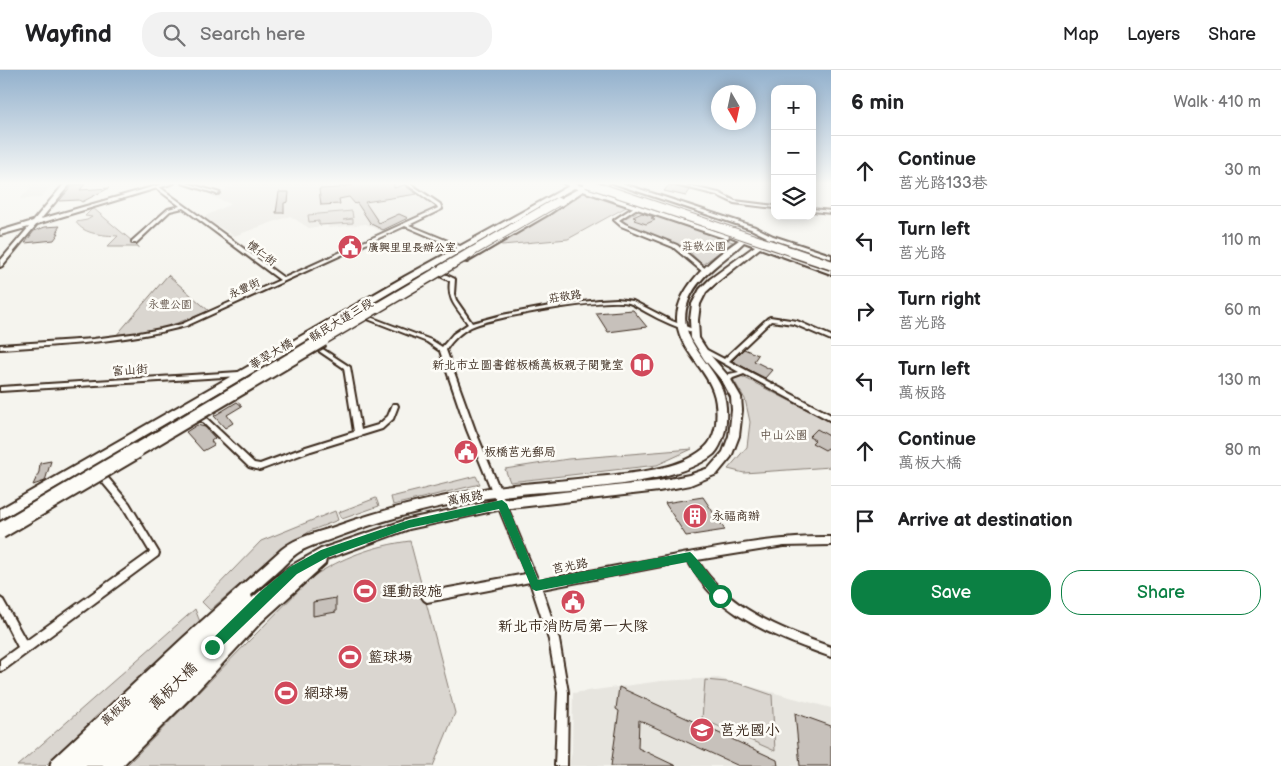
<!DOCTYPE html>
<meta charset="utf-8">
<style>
body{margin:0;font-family:"Balsamiq Sans","LXGW WenKai TC",sans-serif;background:#f2f2f2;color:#202124}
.controls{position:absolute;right:15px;top:15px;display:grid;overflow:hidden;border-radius:10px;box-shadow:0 2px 12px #0003}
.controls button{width:45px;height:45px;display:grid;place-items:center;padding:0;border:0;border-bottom:1px solid #e0e0e0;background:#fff;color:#202124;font:25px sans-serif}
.compass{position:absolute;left:711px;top:15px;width:45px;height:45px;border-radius:50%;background:#fff;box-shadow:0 2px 12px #0003;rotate:171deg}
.stop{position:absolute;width:15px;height:15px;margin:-11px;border:4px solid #0b8043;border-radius:50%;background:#fff}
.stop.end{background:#0b8043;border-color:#fff;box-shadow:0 1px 5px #0008}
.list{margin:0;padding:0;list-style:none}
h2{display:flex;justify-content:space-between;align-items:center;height:65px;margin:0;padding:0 20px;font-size:21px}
h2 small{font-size:16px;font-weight:400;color:#757577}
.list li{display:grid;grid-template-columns:32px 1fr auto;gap:15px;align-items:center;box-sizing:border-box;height:70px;padding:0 20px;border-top:1px solid #e0e0e0}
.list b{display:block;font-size:19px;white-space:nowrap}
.list p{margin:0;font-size:16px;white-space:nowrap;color:#757577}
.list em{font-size:16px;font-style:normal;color:#757577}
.actions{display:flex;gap:10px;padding:15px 20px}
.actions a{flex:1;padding:11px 0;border:1px solid #0b8043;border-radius:20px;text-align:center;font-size:18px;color:#0b8043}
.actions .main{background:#0b8043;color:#fff}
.icon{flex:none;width:28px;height:28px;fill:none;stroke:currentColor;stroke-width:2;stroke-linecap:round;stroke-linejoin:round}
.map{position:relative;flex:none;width:831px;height:696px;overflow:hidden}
header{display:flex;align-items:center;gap:30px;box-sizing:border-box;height:70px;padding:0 25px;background:#fff;border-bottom:1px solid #e0e0e0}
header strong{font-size:24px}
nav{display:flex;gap:28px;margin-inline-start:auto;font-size:18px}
.search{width:350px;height:45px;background:#f2f2f2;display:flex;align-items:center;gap:12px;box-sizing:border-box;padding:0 18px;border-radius:20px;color:#757577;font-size:19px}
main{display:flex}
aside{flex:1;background:#fff}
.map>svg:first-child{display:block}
</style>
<header>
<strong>Wayfind</strong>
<div class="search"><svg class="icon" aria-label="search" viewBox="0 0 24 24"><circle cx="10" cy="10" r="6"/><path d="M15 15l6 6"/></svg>Search here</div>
<nav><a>Map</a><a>Layers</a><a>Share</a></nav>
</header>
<main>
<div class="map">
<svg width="831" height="696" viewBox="0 0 831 696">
<rect width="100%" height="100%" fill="#f5f4ee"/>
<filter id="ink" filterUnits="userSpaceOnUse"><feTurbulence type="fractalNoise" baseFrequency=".02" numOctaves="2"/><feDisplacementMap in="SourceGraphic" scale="10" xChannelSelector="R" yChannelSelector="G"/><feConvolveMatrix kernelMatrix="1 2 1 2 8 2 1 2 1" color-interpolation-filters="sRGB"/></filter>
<g filter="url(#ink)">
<path fill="#e7e5df" d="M 31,113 L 54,113 L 40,128 L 20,129 L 31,117 L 26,117 Z
M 239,113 L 331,113 L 325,115 L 329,118 L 348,113 L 403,113 L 437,136 L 436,139 L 385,163 L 366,154 L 329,158 L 327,155 L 309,158 L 290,146 L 234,166 L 203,147 L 231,134 L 211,126 Z
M 718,608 L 831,638 L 831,696 L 569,696 L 572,682 L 573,623 L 661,611 Z"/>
<path fill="#dad6d0" stroke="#8a8077" d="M 587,121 L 630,135 L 568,169 L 502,175 L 497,173 Z
M 93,138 L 139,177 L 107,177 L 118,166 C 104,165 84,165 76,152 L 87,150 L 92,147 L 85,146 Z
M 642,139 L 733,172 L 702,195 L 687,179 L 622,153 L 622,150 Z
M 352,141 L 353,148 L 343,150 L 353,149 L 353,153 L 319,155 L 319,151 L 309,152 L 308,145 Z
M 168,205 L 209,241 L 156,261 L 115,267 Z
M 741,306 L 831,352 L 831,397 L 744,403 L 728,399 L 747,377 L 750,352 L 745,329 L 733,309 Z
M 692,379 L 657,395 L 510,412 L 505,399 L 568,389 Z
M 476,406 L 480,414 L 393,435 L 391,427 Z
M 376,428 L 379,436 L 342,449 L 339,442 Z
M 335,441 L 338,450 L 310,461 L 266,492 L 210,540 L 202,532 L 261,471 Z
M 410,471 L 455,643 L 433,696 L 126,696 L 312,507 C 343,487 373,476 410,471 Z
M 195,539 L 200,552 L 45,696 L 17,696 Z
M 705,610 L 737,613 L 772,625 L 775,681 L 702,649 Z"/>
<path fill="#c7c1bb" stroke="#3b2a1e" d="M 351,113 L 394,113 L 394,118 L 404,115 L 417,124 L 365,132 L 379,153 L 399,144 L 408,148 L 383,160 L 371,154 L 357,133 L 355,134 L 349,127 L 339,129 L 340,134 L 321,135 L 319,119 L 340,118 L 339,117 L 352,115 Z
M 85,114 L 80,120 L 109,118 L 82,132 L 79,130 L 59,131 L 73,115 Z
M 669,115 L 671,116 L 690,120 L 686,126 L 664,121 Z
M 279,122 L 289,122 L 288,132 L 284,133 L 284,143 L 276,143 Z
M 642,143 L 654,147 L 651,148 L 655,150 L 646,154 L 634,150 L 636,148 L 633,147 Z
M 60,156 L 57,160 L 59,160 L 57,163 L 59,163 L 54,170 L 25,173 L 34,161 L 45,157 Z
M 633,240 L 647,257 L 608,262 L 596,243 Z
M 744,279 L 758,285 L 754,291 L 772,300 L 765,308 L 732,291 Z
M 237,332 L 242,336 L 227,345 L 233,353 L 225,358 L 214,346 Z
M 197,355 L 205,357 L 215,368 L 211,371 L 214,375 L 203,381 L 186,362 Z
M 817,359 L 831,367 L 831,380 L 828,378 L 825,380 L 812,373 L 815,370 L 809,367 Z
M 51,391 L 45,411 L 33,415 L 39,402 L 40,393 Z
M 703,427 L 725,460 L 686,466 L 665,433 Z
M 336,528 L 336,542 L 313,546 L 313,532 Z
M 619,617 L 777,690 L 778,696 L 739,696 L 639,650 L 638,678 L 676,696 L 611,696 L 619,641 L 616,639 Z
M 795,643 L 831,656 L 831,696 L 800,696 Z"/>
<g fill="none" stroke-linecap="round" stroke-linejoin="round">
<defs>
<path id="street" d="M 182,113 L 187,113 L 220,123 L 217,124 Z
M 405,113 L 409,113 L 440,134 L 442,139 L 409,155 L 477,183 L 477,185 L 473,185 L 405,156 L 186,256 C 124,272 63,275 0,279 L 0,275 L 93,269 L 139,263 L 161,259 L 182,254 L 280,210 L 183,138 L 170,141 L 136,173 L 132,173 L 132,171 L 168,139 L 180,136 L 156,118 L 156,116 L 158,116 L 284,208 L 438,138 L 437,136 Z
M 669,113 L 675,113 L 719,123 L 735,131 L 775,136 L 775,138 L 734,133 L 717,125 Z
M 637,135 L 640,136 L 619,150 L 625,154 L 677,175 L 707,200 L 707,202 L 703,202 L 673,177 L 621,156 L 614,150 Z
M 812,139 L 831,141 L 831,143 L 812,141 Z
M 426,197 L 430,197 L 455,209 L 454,224 L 456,230 L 472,253 L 502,245 L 550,236 L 599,230 L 617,229 L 633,231 L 672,251 L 698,261 L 695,263 C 678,258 662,251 646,242 C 640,239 635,235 629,233 C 608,227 491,247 471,257 C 461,262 452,270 446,280 L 475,360 L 538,511 C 588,501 638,492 688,483 C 735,475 783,466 831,467 L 831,475 L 784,476 L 697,490 C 728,539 779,558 831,577 L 831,587 C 790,572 745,556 713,525 C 703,515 695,503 688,491 L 542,519 L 559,570 L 568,622 L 567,696 L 555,696 L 558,622 L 549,570 L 530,512 L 427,532 L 424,530 L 422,527 L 424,524 L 427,522 L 526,504 L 467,360 L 440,281 L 427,272 L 365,248 L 368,246 L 370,247 L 431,270 L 442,277 L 453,264 L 468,254 C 458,238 447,232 450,211 L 426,199 Z
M 770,247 L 797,251 L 831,266 L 831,270 L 794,254 L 771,251 L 729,291 L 831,345 L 831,351 L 744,304 L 733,308 L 729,312 L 725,312 L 724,310 L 729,304 L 739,302 L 700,280 L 703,278 L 705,279 L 724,289 L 768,248 Z
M 318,276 L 350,297 L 361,360 L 378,355 L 388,346 L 393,334 L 397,334 L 398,336 L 393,349 L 382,359 L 311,381 L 260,400 L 249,397 L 198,348 L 197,346 L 198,344 L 202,344 L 254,393 L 260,394 L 306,377 L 354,362 L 344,298 L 316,279 L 315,278 L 316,277 Z
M 239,302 L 260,308 L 261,310 L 258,312 L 239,306 L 0,321 L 0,317 Z
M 84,394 L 104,403 L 129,433 L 159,483 L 158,486 L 4,600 L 0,601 L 0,590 L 18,577 L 0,542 L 0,528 L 3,530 L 26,571 L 150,482 L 123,437 L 98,407 L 81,399 L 80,397 L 81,395 Z"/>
<path id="secondary" d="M 65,113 L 71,113 L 41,149 L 166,113 L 174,113 L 37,154 L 2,196 L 0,197 L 0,191 L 29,157 L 0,165 L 0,161 L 33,151 Z
M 563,113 L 578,113 L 578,115 L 582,116 L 587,113 L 593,113 L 586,118 L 718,162 L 718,160 L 722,160 L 759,173 L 767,167 L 751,159 L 613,113 L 621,113 L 755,157 L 773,166 L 831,185 L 831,189 L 772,169 L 764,175 L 831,200 L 831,204 L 760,178 L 716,213 L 706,222 L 700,234 L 698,250 L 699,268 L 710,285 L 730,308 L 741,327 L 742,340 L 739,366 L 731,387 L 717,404 L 690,415 L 659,421 L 502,439 L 409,459 L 329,488 L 326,489 L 325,494 L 262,551 L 196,622 L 122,696 L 50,696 L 52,690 L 184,567 L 282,479 C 297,467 316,463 334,457 C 386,438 440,426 495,417 C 525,413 556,412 586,408 C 616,405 667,402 693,386 C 707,378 713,371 716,354 C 717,343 717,332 713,321 C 704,295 676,277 677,247 C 678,216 715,186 739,170 L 729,166 L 728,168 L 724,168 L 583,121 L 549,144 L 467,192 L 462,191 L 545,142 L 578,119 L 574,118 L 410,211 L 0,450 L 0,439 L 404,207 L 569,116 ZM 744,172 L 755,176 L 710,209 L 700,219 L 692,234 L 690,250 L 691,268 L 704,289 L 723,312 L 731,327 L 732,340 L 729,366 L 723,382 L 709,398 L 689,405 L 659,411 L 502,429 L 409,449 L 321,479 L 289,497 L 252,528 L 251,525 C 260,517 270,508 279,500 C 286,494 291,487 299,482 C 310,475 325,472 337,467 C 395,445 458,430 520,424 C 571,419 675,416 714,384 C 720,378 723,368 725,360 C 727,347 727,332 722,319 C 710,290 675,268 688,232 C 698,204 725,191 744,172 Z"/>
<path id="highway" d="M 598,113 L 608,113 L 609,114 L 606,116 Z
M 576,120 L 581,121 L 560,134 L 553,132 Z"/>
</defs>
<use href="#street" stroke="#3b2a1e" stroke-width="4"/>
<use href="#secondary" stroke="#3b2a1e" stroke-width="4"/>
<use href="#highway" stroke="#3b2a1e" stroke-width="4"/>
<use href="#street" fill="#fdfcf7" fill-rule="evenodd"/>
<use href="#secondary" fill="#fdfcf7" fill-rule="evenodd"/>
<use href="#highway" fill="#fdfcf7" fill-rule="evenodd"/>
<defs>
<path id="highway-bridge-far3" d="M 587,113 L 796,183
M 470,183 L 557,132"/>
<path id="highway-bridge-far2" d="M 792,182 L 831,195
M 321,271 L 472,182"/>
<path id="highway-bridge-far1" d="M 134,382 L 323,270"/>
<path id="highway-bridge" d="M 0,461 L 136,381"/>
</defs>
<use href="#highway-bridge-far3" stroke="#3b2a1e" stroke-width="10" stroke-linecap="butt"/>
<use href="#highway-bridge-far2" stroke="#3b2a1e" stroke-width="12" stroke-linecap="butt"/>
<use href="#highway-bridge-far1" stroke="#3b2a1e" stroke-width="16" stroke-linecap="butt"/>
<use href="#highway-bridge" stroke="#3b2a1e" stroke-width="19" stroke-linecap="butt"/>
<use href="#highway-bridge-far3" stroke="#fdfcf7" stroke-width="8"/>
<use href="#highway-bridge-far2" stroke="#fdfcf7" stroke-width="9"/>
<use href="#highway-bridge-far1" stroke="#fdfcf7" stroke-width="12"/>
<use href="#highway-bridge" stroke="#fdfcf7" stroke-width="15"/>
</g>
</g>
<linearGradient id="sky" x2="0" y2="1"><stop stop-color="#93b1cd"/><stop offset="0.54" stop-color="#fafaf7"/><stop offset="1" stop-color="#fafaf7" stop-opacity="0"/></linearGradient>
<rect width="831" height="210" fill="url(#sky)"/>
<path fill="#0b8043" d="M 502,430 L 507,434 L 538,510 L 690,482 C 694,484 718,516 723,522 L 725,526 L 723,530 L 720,531 L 716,530 L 693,502 L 687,492 L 536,521 L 532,519 L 499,439 L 409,458 L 328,487 L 297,504 L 217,581 L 212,583 L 208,581 L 206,577 L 208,573 L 261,521 L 290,497 L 321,480 L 409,450 Z"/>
<defs>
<symbol id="civic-disc" viewBox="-11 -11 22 22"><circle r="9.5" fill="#d1495b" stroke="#fdfcf7"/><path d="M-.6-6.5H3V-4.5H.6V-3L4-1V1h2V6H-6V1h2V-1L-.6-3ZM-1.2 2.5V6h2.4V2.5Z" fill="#fff"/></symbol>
<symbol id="library-disc" viewBox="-11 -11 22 22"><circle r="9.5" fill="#d1495b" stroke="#fdfcf7"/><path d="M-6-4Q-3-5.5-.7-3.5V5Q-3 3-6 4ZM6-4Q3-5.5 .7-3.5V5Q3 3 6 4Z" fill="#fff"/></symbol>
<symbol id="building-disc" viewBox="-11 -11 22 22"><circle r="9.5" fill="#d1495b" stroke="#fdfcf7"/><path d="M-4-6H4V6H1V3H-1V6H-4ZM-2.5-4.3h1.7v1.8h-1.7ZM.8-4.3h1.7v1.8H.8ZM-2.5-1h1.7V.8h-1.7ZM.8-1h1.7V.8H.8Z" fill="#fff"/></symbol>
<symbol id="stadium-disc" viewBox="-11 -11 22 22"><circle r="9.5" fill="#d1495b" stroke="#fdfcf7"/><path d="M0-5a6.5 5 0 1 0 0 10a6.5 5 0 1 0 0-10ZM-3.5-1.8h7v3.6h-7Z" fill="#fff"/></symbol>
<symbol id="school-disc" viewBox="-11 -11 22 22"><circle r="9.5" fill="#d1495b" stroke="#fdfcf7"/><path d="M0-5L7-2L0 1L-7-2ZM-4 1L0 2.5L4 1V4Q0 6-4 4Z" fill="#fff"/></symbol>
</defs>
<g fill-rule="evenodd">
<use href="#civic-disc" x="336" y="163" width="28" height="28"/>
<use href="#library-disc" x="628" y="281" width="28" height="28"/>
<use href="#civic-disc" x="452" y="368" width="28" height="28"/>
<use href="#building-disc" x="681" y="432" width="28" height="28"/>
<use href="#stadium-disc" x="351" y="507" width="28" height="28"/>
<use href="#civic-disc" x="559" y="518" width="28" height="28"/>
<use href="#stadium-disc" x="336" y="573" width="28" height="28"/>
<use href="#stadium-disc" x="272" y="609" width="28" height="28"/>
<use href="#school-disc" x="688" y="646" width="28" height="28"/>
</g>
<g text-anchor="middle" stroke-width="5" stroke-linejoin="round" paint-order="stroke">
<g font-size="11" fill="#63554a" stroke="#fdfcf7">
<text x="704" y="180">莊敬公園</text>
<text x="170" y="238">永豐公園</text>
</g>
<g font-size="11" fill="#3b2a1e" stroke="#fdfcf7" text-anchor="start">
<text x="368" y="181">廣興里里長辦公室</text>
</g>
<g font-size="11" fill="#3b2a1e" stroke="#fdfcf7">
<text transform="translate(262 183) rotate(37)" y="4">懷仁街</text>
<text transform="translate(244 218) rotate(-25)" y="4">永豐街</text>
<text transform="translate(565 226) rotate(-8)" y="4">莊敬路</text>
</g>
<g font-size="12" fill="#3b2a1e" stroke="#fdfcf7">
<text transform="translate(341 250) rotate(-31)" y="4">縣民大道三段</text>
<text transform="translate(271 284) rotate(-31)" y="4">華翠大橋</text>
<text transform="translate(130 300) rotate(-4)" y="4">富山街</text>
<text transform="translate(465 428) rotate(-11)" y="4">萬板路</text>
<text transform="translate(570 496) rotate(-11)" y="4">莒光路</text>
<text transform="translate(116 641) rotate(-43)" y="4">萬板路</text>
</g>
<g font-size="12" fill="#3b2a1e" stroke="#fdfcf7" text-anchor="start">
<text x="624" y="299" text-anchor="end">新北市立圖書館板橋萬板親子閱覽室</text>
<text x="484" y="386">板橋莒光郵局</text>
<text x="712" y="450">永福商辦</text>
</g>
<g font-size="12" fill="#63554a" stroke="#fdfcf7">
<text x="784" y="369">中山公園</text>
</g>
<g font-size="15" fill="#3b2a1e" stroke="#fdfcf7" text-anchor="start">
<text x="382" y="526">運動設施</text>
<text x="573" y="561" text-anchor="middle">新北市消防局第一大隊</text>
<text x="368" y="592">籃球場</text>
<text x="304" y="628">網球場</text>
<text x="720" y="665">莒光國小</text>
</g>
<g font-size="15" fill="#3b2a1e" stroke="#fdfcf7">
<text transform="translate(173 616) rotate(-45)" y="5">萬板大橋</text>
</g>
</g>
</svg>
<div class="controls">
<button>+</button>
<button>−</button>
<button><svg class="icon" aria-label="layers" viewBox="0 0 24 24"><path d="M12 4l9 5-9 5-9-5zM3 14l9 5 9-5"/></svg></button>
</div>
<svg class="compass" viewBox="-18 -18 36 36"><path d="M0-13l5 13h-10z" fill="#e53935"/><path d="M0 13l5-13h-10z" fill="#757577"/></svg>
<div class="stop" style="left:720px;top:526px"></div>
<div class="stop end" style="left:212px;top:577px"></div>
</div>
<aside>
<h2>6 min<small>Walk · 410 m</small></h2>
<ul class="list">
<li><svg class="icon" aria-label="ahead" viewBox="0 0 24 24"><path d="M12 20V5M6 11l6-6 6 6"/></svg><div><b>Continue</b><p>莒光路133巷</p></div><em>30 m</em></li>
<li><svg class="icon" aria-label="left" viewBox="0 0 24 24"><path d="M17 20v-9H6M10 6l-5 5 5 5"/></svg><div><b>Turn left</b><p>莒光路</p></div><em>110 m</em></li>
<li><svg class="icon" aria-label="right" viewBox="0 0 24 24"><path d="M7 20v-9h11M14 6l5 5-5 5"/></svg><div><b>Turn right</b><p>莒光路</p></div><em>60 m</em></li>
<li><svg class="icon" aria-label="left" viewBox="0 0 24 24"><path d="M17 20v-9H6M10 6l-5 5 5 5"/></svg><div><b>Turn left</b><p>萬板路</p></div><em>130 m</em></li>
<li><svg class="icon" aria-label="ahead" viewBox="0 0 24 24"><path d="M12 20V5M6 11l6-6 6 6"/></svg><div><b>Continue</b><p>萬板大橋</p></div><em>80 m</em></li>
<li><svg class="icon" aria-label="arrive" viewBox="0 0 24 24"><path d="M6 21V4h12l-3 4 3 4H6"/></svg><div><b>Arrive at destination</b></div></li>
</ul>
<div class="actions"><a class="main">Save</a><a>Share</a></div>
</aside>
</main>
